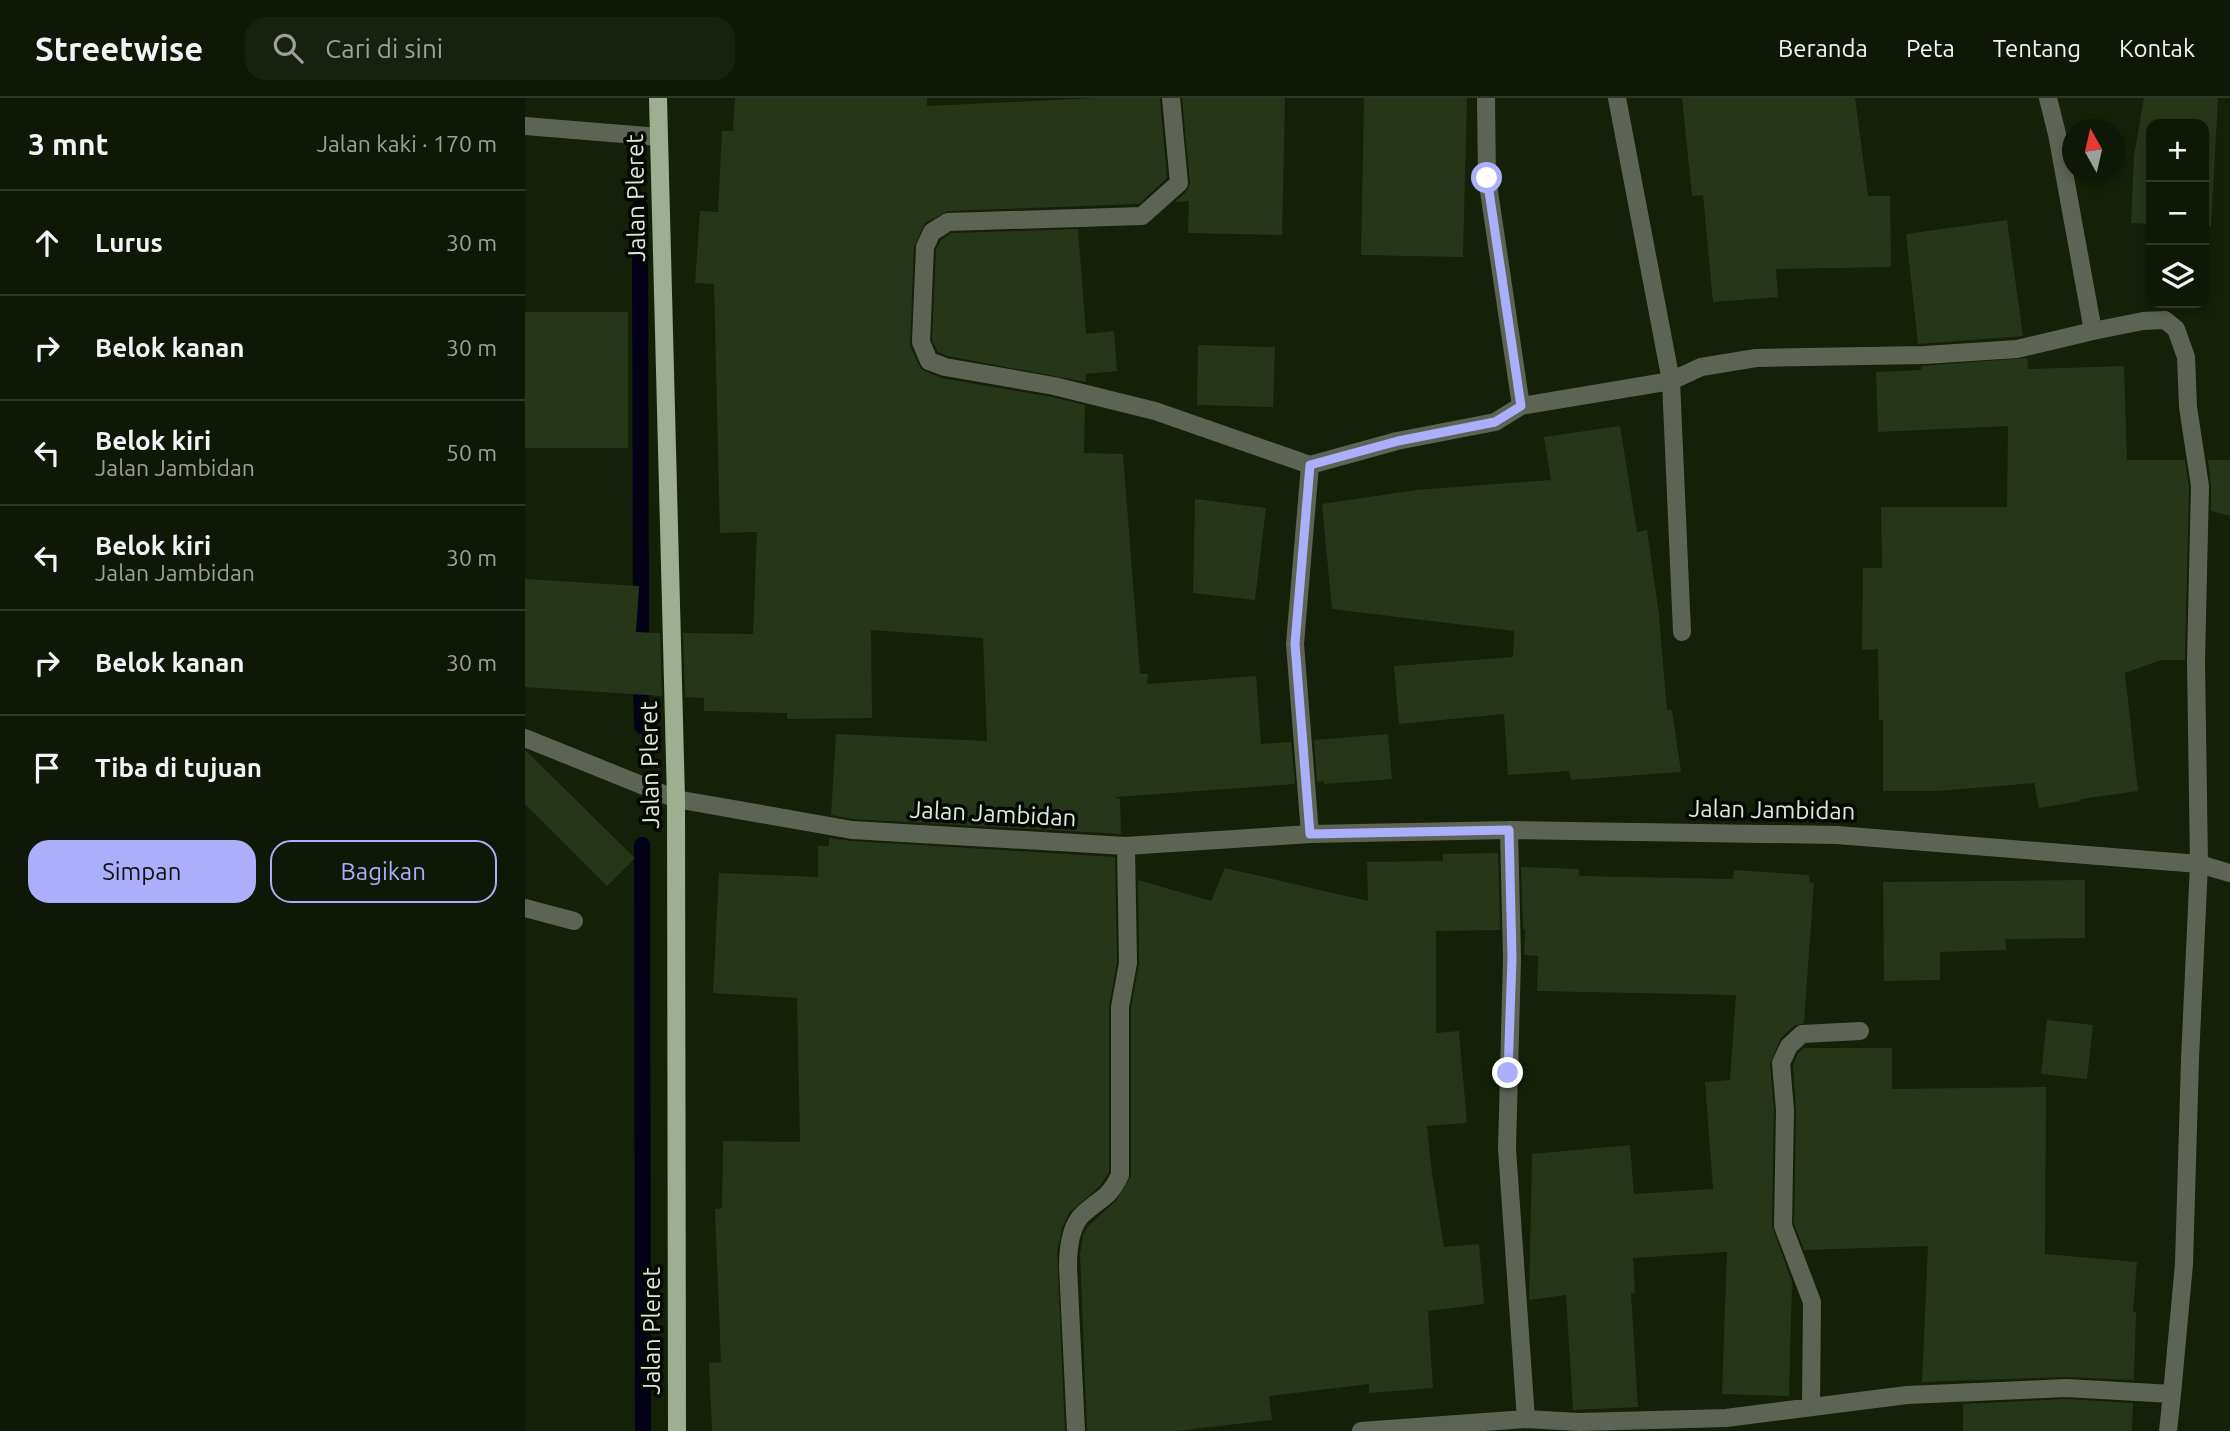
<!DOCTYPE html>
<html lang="id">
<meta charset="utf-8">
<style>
body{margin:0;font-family:Ubuntu,sans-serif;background:#182110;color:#f1f3f6}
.controls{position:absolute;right:21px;top:21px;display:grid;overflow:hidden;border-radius:14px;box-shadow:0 4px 10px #0003}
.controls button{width:63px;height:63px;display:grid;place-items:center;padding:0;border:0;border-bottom:2px solid #2f3728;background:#0f1806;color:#f1f3f6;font:35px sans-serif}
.compass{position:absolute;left:1537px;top:21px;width:63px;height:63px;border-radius:50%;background:#0f1806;box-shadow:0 4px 10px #0003;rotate:352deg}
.stop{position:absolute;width:21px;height:21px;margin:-16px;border:5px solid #abaffb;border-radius:50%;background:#fff}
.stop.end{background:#abaffb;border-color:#fff;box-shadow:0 2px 7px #0008}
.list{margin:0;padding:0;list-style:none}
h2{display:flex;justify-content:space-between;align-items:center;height:91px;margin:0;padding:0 28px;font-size:30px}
h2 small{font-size:23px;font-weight:400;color:#9ba09b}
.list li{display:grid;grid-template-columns:46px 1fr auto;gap:21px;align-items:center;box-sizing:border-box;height:105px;padding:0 28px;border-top:2px solid #2f3728}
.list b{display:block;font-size:26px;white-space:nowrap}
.list p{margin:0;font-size:23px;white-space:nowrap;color:#9ba09b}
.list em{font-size:23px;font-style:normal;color:#9ba09b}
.actions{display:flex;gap:14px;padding:21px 28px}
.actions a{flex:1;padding:16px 0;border:2px solid #abaffb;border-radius:21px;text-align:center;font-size:24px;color:#abaffb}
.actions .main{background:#abaffb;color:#111}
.icon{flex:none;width:38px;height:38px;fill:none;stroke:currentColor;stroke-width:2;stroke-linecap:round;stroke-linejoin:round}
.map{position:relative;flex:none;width:1705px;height:1333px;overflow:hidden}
header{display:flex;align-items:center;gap:42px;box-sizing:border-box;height:98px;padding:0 35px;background:#0f1806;border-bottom:2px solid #2f3728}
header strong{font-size:33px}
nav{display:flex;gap:38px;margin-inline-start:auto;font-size:24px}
.search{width:490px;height:63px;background:#182110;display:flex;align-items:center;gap:18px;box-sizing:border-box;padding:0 24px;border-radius:21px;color:#9ba09b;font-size:26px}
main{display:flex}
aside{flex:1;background:#0f1806}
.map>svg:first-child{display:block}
</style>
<header>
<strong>Streetwise</strong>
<div class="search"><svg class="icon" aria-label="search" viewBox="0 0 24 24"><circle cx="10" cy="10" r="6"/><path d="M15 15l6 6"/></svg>Cari di sini</div>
<nav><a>Beranda</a><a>Peta</a><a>Tentang</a><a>Kontak</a></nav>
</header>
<main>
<aside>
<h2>3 mnt<small>Jalan kaki · 170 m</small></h2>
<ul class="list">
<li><svg class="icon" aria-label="ahead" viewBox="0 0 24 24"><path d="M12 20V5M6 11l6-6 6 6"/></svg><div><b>Lurus</b></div><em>30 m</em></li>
<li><svg class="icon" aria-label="right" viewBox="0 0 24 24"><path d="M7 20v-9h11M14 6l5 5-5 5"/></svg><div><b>Belok kanan</b></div><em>30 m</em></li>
<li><svg class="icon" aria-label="left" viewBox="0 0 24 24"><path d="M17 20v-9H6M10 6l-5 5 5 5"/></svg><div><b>Belok kiri</b><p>Jalan Jambidan</p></div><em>50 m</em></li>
<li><svg class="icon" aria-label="left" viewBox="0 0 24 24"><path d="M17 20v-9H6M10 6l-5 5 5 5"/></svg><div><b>Belok kiri</b><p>Jalan Jambidan</p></div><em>30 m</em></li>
<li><svg class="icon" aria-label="right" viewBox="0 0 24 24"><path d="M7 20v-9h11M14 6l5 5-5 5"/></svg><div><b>Belok kanan</b></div><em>30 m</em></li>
<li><svg class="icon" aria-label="arrive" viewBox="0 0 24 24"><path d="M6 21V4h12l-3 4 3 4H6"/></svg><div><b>Tiba di tujuan</b></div></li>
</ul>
<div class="actions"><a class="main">Simpan</a><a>Bagikan</a></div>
</aside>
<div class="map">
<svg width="1705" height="1333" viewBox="0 0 1705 1333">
<rect width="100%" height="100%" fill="#142008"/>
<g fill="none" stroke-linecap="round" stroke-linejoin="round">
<path stroke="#030116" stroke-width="16" d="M 115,109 L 116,555
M 116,577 L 117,628
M 117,747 L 118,1333"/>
</g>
<path fill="#273618" d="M 210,0 L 402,0 L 402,8 L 571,0 L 635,0 L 642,80 L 614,106 L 423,113 L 400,125 L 389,149 L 385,248 L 396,271 L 416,280 L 527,299 L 560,307 L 559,355 L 598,356 L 615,576 L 623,576 L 622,586 L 731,578 L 736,646 L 766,644 L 770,686 L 590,699 L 595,701 L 596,736 L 328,721 L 306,717 L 311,636 L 462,643 L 458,540 L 346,532 L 347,620 L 262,621 L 262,615 L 179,613 L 179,600 L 160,599 L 158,535 L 228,536 L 232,434 L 195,435 L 189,186 L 170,185 L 175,113 L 193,114 L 197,33 L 208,33 Z
M 657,0 L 760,0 L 757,137 L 663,135 L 664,103 L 650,104 L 662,93 L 665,85 Z
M 839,0 L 942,0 L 938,159 L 836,157 Z
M 1157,0 L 1330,0 L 1343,98 L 1365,98 L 1366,169 L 1251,171 L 1253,199 L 1188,204 L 1178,97 L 1167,98 Z
M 1619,0 L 1693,0 L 1686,128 L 1679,128 L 1679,26 L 1626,26 L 1626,126 L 1606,125 L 1609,58 Z
M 1482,122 L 1498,238 L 1393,246 L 1381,136 Z
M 553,131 L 561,236 L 589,233 L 592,273 L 561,276 L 561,284 L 423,258 L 413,254 L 407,242 L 411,152 L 416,142 L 426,135 Z
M 0,214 L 103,214 L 103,350 L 0,350 Z
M 673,247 L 750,249 L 748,309 L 672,307 Z
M 1502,260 L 1503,271 L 1599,268 L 1602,362 L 1660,362 L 1664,389 L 1660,562 L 1636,562 L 1600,575 L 1613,693 L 1556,701 L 1556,703 L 1514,710 L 1509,685 L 1413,693 L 1358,693 L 1358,622 L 1354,622 L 1353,551 L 1337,552 L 1338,470 L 1357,470 L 1356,409 L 1482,409 L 1483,328 L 1353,334 L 1351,274 L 1396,272 L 1396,268 Z
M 1095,328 L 1112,434 L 1122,432 L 1134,517 L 1142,612 L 1147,612 L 1156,674 L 1046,682 L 1044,673 L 983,677 L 979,616 L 874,626 L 869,568 L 988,559 L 989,533 L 807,511 L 797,406 L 891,392 L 1026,382 L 1019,339 Z
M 1683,362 L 1705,362 L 1705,418 L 1686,413 L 1686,388 Z
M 670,401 L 741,410 L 730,502 L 668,495 Z
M 0,481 L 114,488 L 111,534 L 135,535 L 137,598 L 0,589 Z
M 863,636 L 867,681 L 799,686 L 799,683 L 792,684 L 789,642 Z
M 0,652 L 110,760 L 82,788 L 0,706 Z
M 304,740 L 326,743 L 590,759 L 592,864 L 584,909 L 584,1074 L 575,1088 L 544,1115 L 537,1130 L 532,1155 L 540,1333 L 187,1333 L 184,1265 L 196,1264 L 190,1111 L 197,1110 L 198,1043 L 275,1044 L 272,900 L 188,895 L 194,775 L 293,779 L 293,748 L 304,748 Z
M 973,755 L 975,832 L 911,833 L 911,935 L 934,933 L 942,1025 L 902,1028 L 907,1075 L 919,1149 L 954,1146 L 959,1206 L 903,1213 L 908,1290 L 844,1295 L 844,1286 L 744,1298 L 747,1322 L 651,1333 L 562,1333 L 555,1156 L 558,1137 L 563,1128 L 591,1103 L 606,1078 L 606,910 L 614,865 L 613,782 L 686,803 L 700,770 L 843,803 L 842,764 L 918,763 L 918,756 Z
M 996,769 L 1054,771 L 1054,778 L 1208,781 L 1209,772 L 1284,777 L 1285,785 L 1289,784 L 1279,925 L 1269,928 L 1256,940 L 1245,966 L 1249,1012 L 1247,1128 L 1267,1184 L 1264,1298 L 1197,1296 L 1202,1154 L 1108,1160 L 1110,1195 L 1106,1195 L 1113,1309 L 1048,1312 L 1041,1197 L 1004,1202 L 1007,1056 L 1105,1047 L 1109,1096 L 1188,1091 L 1180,984 L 1205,982 L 1211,897 L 1012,893 L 1013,858 L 999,857 L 1000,831 L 998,831 Z
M 1560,782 L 1560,840 L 1480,841 L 1481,852 L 1415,854 L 1415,882 L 1359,883 L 1358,784 Z
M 1522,922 L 1568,927 L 1562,981 L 1516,976 Z
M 1279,950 L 1367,950 L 1367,991 L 1521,989 L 1520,1156 L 1612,1164 L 1608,1214 L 1611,1214 L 1609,1282 L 1541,1279 L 1397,1284 L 1403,1148 L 1279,1152 L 1269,1126 L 1271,1012 L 1268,967 L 1273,955 Z
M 1541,1301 L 1608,1305 L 1607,1333 L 1438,1333 L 1438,1306 Z"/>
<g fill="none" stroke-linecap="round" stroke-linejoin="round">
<path stroke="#5d6456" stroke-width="18" d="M 646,0 L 654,85 L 617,118 L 423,124 L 407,134 L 400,149 L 396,244 L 404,263 L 420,269 L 529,288 L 630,313 L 785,367 L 872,343 L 970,324 L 996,308 L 1146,283 L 1176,269 L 1231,260 L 1400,257 L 1492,251 L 1568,233
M 961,0 L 962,80 L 996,308
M 1092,0 L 1146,283 L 1157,534
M 0,28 L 134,39
M 0,640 L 151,701 L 327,732 L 601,748 L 785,736 L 984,732 L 1312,737 L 1674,766 L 1705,775
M 984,732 L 987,860 L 982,1051 L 1001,1321
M 785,736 L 770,546 L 785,367
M 0,810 L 49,823
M 1286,1308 L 1287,1204 L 1258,1128 L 1260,1012 L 1256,965 L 1264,948 L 1277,936 L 1335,933
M 551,1333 L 543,1169 C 543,1152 545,1128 558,1116 C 576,1099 583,1102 595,1077 L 595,909 L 603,865 L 601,748
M 836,1333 L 1001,1321 L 1054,1324 L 1201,1320 L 1382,1297 L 1541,1290 L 1647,1296 L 1659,1166 L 1665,961 L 1674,766 L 1671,563 L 1675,388 L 1663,309 L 1661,259 L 1651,231 L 1640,222 L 1618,223 L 1568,233 L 1532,36 L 1523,0
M 1643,1333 L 1647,1296"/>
<path stroke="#9eae91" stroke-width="18" d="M 133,0 L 151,701 L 152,1333"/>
</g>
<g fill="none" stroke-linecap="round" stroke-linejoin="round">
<path stroke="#abaffb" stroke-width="9" d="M 962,80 L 996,308 L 970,324 L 873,343 L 785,367 L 770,546 L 785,736 L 984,732 L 987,860 L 983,975"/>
</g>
<g text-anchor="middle" stroke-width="7" stroke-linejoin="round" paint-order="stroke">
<g font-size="24" fill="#dfe8d8" stroke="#040802">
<text transform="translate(111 100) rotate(-91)" y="8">Jalan Pleret</text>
<text transform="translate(125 667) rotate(-91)" y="8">Jalan Pleret</text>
<text transform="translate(1247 712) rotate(1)" y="8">Jalan Jambidan</text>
<text transform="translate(468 716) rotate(3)" y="8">Jalan Jambidan</text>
<text transform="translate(127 1233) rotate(-90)" y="8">Jalan Pleret</text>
</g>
</g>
</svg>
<div class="controls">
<button>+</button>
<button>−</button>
<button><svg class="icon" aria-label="layers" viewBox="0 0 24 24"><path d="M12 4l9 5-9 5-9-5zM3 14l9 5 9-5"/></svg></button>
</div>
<svg class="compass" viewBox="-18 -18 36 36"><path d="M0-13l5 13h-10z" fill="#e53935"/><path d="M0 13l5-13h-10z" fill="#9ba09b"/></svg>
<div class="stop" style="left:962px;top:80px"></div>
<div class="stop end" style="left:983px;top:975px"></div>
</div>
</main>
